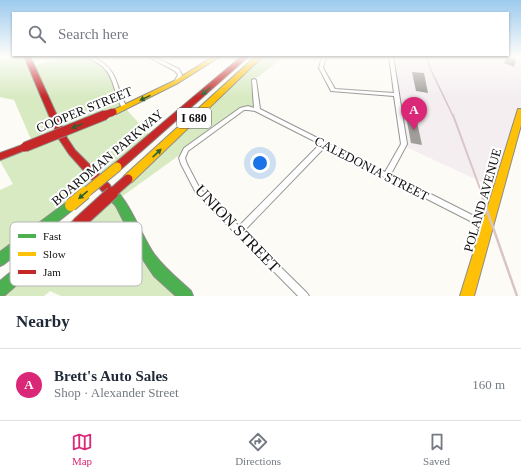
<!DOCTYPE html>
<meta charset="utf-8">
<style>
body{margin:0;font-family:"Times New Roman",serif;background:#f6f6f7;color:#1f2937}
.you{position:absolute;left:260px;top:163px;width:14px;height:14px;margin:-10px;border:3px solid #fff;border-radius:50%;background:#1a73e8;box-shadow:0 0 0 6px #1a73e833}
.badge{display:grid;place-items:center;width:26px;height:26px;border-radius:50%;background:#db2777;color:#fff;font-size:13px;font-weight:700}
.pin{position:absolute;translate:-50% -33px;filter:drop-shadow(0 1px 2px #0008)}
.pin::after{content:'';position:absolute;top:21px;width:14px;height:12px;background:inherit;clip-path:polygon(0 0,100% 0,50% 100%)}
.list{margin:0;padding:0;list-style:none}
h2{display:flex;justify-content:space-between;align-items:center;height:52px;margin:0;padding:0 16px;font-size:17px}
h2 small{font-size:13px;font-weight:400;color:#747a83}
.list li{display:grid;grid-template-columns:26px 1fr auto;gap:12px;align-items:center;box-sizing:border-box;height:72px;padding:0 16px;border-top:1px solid #e0e1e3}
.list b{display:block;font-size:15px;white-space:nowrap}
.list p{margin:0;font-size:13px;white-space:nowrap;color:#747a83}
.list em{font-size:13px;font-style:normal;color:#747a83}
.icon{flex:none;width:22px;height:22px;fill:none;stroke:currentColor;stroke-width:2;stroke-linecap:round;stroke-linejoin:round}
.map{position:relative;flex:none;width:521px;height:296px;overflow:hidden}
.search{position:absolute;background:#fff;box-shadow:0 1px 3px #0004;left:12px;right:12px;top:12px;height:44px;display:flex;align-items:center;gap:10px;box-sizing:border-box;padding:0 14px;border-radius:0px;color:#747a83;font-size:15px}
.sheet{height:124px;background:#fff}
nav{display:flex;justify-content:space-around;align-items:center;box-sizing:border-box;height:56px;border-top:1px solid #e0e1e3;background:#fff;font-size:11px;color:#747a83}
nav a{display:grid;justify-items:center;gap:2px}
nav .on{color:#db2777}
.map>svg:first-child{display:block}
</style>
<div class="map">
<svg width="521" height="296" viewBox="0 0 521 296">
<rect width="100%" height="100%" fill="#fcfbf5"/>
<path fill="#f4eef1" d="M 391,56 L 521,56 L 521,111 L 499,190 L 404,146 Z"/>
<path fill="#d8eac2" d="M 0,56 L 27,56 L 31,67 L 66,56 L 87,56 L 103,65 L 106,68 L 124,107 L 152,137 L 0,260 L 0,190 L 13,184 L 0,161 L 0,157 L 33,144 L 14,100 L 0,97 Z
M 260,56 L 285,56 L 254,80 L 257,110 L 245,108 L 117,200 L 139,242 L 186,296 L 61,296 L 50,291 L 44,296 L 0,296 Z"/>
<path fill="#a09e9a" d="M 506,57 L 516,59 L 514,67 L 504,63 Z
M 412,72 L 424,73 L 428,93 L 416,91 Z
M 406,116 L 416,117 L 422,145 L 411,143 Z"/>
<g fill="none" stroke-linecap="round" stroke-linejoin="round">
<defs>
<path id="street" d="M 85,56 C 91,56 95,58 100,61 C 119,72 116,90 127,107 L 126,108 L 122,108 C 115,96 114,77 104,68 C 99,62 91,60 85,56 Z
M 147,56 L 152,56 L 179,69 L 182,75 L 178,83 L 174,83 L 174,82 L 178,75 L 175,71 Z
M 322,56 L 326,56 L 323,68 L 335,89 L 394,93 L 389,56 L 393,56 L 407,144 L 391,174 L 490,224 L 491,226 L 490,228 L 487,229 L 484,228 L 325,147 L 244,231 L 307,293 L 309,296 L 298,296 L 238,235 L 235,235 L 234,232 L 196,193 L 181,164 L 179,158 L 184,148 L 240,108 L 248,106 L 254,108 L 252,80 L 254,79 L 256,80 L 260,109 L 385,172 L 401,144 L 394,96 L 331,91 L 319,68 ZM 244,110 L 248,110 L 255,111 L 320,144 L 239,226 L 200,189 L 187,164 L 185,158 L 188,151 Z"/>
<path id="fast" d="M 106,184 C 127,191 141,237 154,254 C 164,268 178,279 191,291 L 193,296 L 176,296 L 154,276 L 144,261 L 116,206 L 102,191 L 101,188 L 102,185 Z
M 71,200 L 75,202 L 76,205 L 75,208 L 4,264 L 0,266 L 0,252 L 67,202 Z
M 78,219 L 82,220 L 84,224 L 82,228 L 5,295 L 0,296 L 0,281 L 74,220 Z"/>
<path id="slow" d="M 214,56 L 221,56 L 178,83 L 116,114 L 110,114 L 109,112 L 174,81 Z
M 256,56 L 263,56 L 132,182 L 128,183 L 124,182 L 123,179 L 124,176 Z
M 518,109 L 521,109 L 521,125 L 474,296 L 460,296 Z"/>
<path id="jam" d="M 24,56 L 30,56 L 67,138 L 75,150 L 110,185 L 111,188 L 110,191 L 106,192 L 102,191 L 69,154 L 59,139 Z
M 242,56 L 249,56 L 120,170 L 114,170 L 112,167 L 114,164 Z
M 25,144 L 29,147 L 28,149 L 0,160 L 0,153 Z"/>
</defs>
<use href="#street" stroke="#969693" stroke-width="2"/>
<use href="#fast" stroke="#8d8c8a" stroke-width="2"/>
<use href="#slow" stroke="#8d8c8a" stroke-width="2"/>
<use href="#jam" stroke="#8d8c8a" stroke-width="2"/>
<use href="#street" fill="#fffefe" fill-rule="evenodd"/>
<use href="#fast" fill="#4caf50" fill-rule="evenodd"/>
<use href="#slow" fill="#ffc107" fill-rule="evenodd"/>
<use href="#jam" fill="#c62828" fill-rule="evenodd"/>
<path stroke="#d9c5c6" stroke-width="1.5" d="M 427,56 L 430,68 L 453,116"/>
<path stroke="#d9c5c6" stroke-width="2" d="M 453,115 L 482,194"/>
<path stroke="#d9c5c6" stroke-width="2.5" d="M 481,193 L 517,296"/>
<defs>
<path id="slow-bridge-far1" d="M 84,194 L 117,167"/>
<path id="slow-bridge" d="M 71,205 L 85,193"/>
<path id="jam-bridge-far2" d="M 102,116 L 113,112"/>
<path id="jam-bridge-far1" d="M 25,147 L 105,115
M 111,194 L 128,179"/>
<path id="jam-bridge" d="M 78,224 L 112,193"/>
</defs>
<use href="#slow-bridge-far1" stroke="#8d8c8a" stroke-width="11" stroke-linecap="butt"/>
<use href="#slow-bridge" stroke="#8d8c8a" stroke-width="14" stroke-linecap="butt"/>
<use href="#jam-bridge-far2" stroke="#8d8c8a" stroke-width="8" stroke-linecap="butt"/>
<use href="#jam-bridge-far1" stroke="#8d8c8a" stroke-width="11" stroke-linecap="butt"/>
<use href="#jam-bridge" stroke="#8d8c8a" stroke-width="14" stroke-linecap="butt"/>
<use href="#slow-bridge-far1" stroke="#ffc107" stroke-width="9"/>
<use href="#slow-bridge" stroke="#ffc107" stroke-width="12"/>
<use href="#jam-bridge-far2" stroke="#c62828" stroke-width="7"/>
<use href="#jam-bridge-far1" stroke="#c62828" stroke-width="9"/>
<use href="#jam-bridge" stroke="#c62828" stroke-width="12"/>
</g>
<defs><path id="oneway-solid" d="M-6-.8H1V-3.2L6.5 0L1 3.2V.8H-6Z"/></defs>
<g fill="#2e6030">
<use href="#oneway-solid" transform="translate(206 91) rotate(139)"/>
<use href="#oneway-solid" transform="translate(145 98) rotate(154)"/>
<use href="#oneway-solid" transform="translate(77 126) rotate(158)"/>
<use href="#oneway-solid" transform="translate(157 153) rotate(-43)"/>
<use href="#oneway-solid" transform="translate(83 195) rotate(140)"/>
</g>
<linearGradient id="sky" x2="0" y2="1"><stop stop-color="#9ccaee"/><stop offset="0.58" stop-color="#fefdfa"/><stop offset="1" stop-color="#fefdfa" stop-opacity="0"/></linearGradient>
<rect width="521" height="97" fill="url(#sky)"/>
<g text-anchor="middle" stroke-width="4" stroke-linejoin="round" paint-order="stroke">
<rect fill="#fff" stroke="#585858" stroke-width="1" x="177" y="108" width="34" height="20" rx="3"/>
<g font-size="12" font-weight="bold" fill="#101010">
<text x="194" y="122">I 680</text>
</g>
<g font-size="13" fill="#101010" stroke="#fff">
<text transform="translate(84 109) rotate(-22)" y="5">COOPER STREET</text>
<text transform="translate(107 157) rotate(-40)" y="5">BOARDMAN PARKWAY</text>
<text transform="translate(372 168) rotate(27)" y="5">CALEDONIA STREET</text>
<text transform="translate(482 200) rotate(-74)" y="5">POLAND AVENUE</text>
</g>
<g font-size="16" fill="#101010" stroke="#fff">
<text transform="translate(238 228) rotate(46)" y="6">UNION STREET</text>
</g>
</g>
<rect x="10" y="222" width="132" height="64" rx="6" fill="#fff" stroke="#b7b7b7" stroke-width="1"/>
<rect x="18" y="234" width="18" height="4" fill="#4caf50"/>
<rect x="18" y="252" width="18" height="4" fill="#ffc107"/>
<rect x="18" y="270" width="18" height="4" fill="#c62828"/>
<g font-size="11" fill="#101010">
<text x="43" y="240">Fast</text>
<text x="43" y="258">Slow</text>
<text x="43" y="276">Jam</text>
</g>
</svg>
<div class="you"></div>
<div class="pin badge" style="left:414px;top:130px">A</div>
<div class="search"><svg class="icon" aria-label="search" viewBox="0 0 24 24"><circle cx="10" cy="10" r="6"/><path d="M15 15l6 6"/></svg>Search here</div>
</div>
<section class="sheet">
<h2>Nearby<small></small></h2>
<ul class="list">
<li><span class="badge">A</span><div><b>Brett's Auto Sales</b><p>Shop · Alexander Street</p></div><em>160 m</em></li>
</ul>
</section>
<nav>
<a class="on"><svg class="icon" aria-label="map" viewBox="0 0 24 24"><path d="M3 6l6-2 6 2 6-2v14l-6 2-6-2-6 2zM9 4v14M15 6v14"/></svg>Map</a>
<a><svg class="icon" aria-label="directions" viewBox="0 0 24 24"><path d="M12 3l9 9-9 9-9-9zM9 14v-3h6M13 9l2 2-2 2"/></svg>Directions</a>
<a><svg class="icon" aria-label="saved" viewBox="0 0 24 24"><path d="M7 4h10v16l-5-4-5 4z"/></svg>Saved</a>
</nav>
